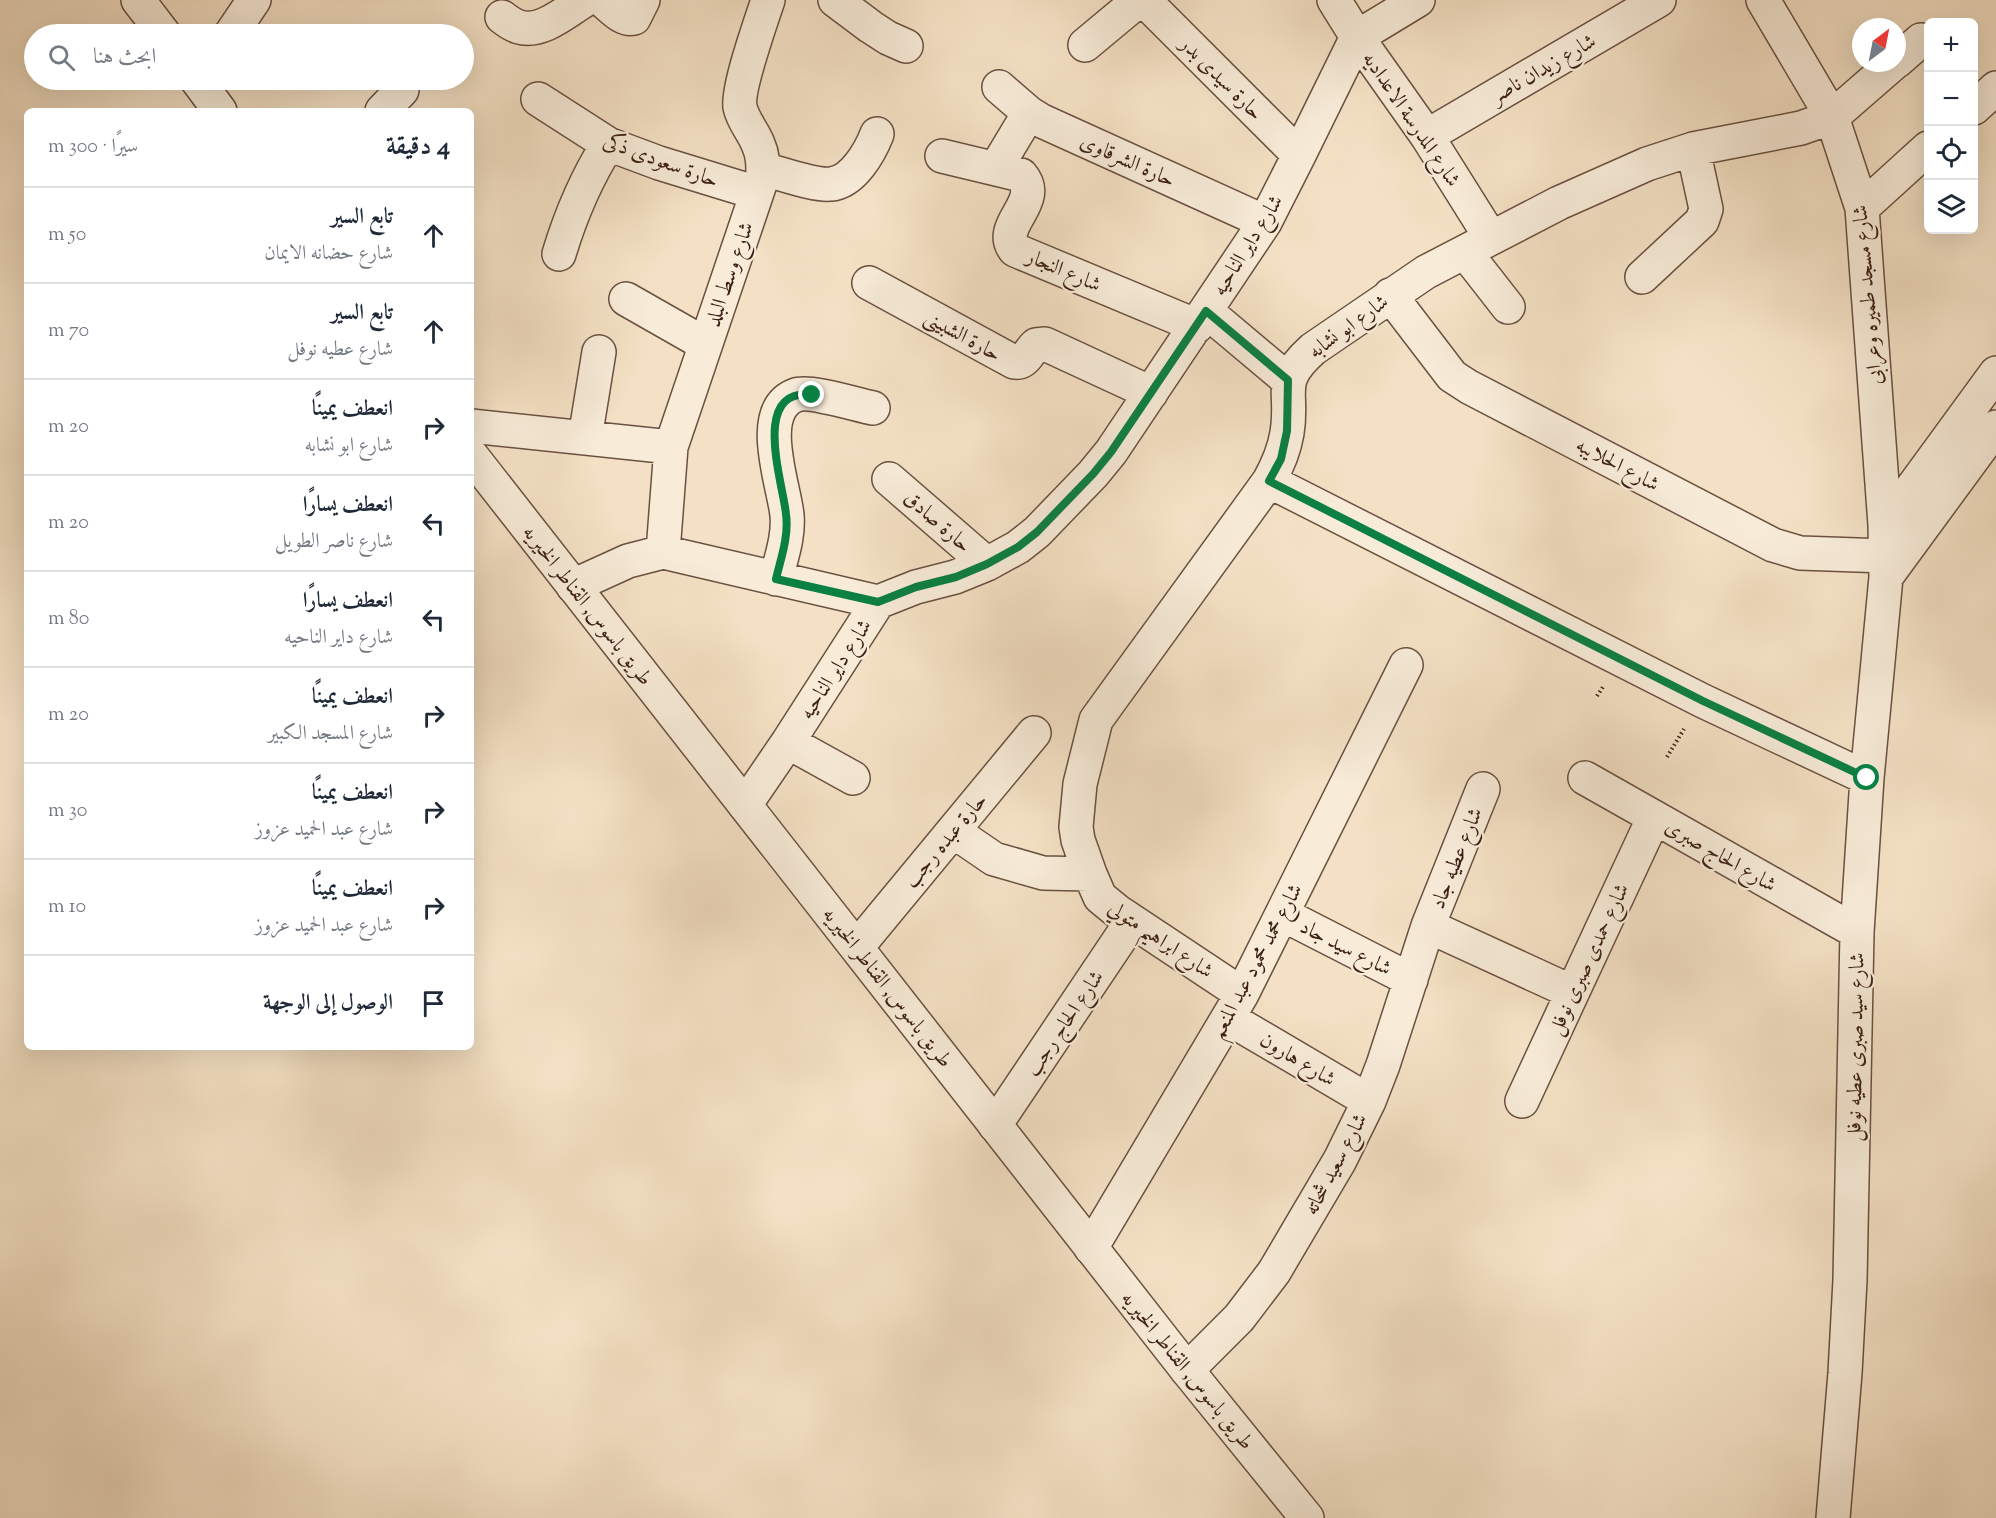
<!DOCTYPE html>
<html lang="ar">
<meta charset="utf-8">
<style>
body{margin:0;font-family:"Sorts Mill Goudy",Amiri,serif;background:#f2f2f3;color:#1f2937;direction:rtl}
.controls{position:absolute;right:18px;top:18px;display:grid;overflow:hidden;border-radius:9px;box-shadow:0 6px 24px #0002}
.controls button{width:54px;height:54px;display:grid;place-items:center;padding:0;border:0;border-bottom:2px solid #e0e1e3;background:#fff;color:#1f2937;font:30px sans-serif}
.compass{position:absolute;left:1852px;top:18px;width:54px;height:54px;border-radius:50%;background:#fff;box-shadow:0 6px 24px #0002;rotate:32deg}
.stop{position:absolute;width:18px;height:18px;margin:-14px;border:4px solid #0b8043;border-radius:50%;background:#fff}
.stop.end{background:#0b8043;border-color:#fff;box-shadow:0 2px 6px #0008}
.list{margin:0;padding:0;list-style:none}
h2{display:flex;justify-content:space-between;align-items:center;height:78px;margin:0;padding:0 24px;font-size:26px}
h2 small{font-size:20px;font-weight:400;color:#747a83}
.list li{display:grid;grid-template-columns:39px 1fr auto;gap:18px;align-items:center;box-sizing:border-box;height:96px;padding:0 24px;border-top:2px solid #e0e1e3}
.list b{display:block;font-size:22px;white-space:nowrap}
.list p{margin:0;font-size:20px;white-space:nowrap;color:#747a83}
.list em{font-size:20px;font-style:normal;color:#747a83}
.icon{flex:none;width:33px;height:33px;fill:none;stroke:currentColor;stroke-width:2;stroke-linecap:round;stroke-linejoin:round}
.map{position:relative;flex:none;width:1996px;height:1518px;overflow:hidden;direction:ltr}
.search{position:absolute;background:#fff;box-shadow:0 6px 24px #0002;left:24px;top:24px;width:450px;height:66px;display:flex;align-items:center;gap:15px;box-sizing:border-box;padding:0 21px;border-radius:33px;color:#747a83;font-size:22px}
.panel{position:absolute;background:#fff;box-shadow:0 6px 24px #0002;left:24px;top:108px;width:450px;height:942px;border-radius:9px;direction:rtl}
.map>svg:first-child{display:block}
</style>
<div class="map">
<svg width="1996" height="1518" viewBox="0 0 1996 1518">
<rect width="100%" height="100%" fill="#f4e1c5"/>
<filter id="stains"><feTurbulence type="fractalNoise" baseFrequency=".00333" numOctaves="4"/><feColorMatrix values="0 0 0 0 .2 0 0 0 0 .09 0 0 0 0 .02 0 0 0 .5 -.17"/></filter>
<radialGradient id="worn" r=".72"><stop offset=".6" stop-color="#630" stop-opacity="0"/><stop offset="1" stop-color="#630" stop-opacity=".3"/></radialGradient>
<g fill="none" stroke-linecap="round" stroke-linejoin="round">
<defs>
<path id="minor" d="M 602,0 C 611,7 622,21 634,18 L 643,0
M 835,0 L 871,27 L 888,38 L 906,46
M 1144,0 L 1299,155
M 1334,0 L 1357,37 L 1427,136 L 1491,238
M 1763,0 L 1832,117 L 1862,208 L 1885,525 L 1886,577 L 1867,778 L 1857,932 L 1850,1280 L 1845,1373 L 1833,1518
M 502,17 C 507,21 513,25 519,27 C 541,34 567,11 585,0
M 231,34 L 254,0
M 1085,45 L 1139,0
M 1897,61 L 1921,40
M 999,87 L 1029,113 L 1042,121 L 1265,222
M 538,99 L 608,144 L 659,163 L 757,193
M 1974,108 L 1996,88
M 382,111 L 402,90
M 1427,136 L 1659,0
M 942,156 L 1021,175 C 1045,202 995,225 1015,250 L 1197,326
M 996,168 L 1029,113
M 763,169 C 780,173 815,186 831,184 C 853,182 870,152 877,134
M 1862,208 L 1928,148
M 1465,252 L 1508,307
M 559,254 C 571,214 586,179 608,144
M 1642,277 L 1702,221 L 1706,209 L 1693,149
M 869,283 L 1014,362 C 1026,364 1028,352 1036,345 L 1045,344 L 1151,393
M 1390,295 L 1452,376 L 1469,387 L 1773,545 L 1800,553 L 1886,556
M 626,299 L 705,344
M 1206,311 L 1288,380
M 471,426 L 671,447
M 585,438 L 599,352
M 889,479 L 987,564
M 1269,481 L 1703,701 L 1867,778
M 1885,525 L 1996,373
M 663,552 L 671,447 L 763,175 C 763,164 763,155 758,144 C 753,131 743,121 740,107 C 737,89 761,21 768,0
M 1886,577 L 1996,427
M 776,579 C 781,558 789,537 787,515 C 784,485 755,410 796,395 C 810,390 857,405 873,408
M 573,586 L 628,561 L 663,552 L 878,602
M 788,742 L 853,778
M 1585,778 L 1857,932
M 745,805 L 788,742 L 878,602 L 916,587 L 955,577 L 987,564 L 1018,547 L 1037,532 L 1093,474 L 1111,452 L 1265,222 L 1299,155 L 1357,37 L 1418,0
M 953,831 L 994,859 L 1043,873 L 1090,874
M 1282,914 L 1411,980
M 1428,926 L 1572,992
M 857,947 L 1034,733
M 1242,994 L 1117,911 L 1100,897 L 1090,874 L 1078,840 L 1076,827 L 1080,784 L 1096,720 L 1269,481 C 1278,465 1284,451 1287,433 C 1294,391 1275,383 1313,349 L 1426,272 L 1559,203 L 1647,164 L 1693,149 L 1801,128 L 1832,117 L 1894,63
M 1228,1018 L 1369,1101
M 1522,1101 L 1654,817
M 995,1125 L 1132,921
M 1091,1248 L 1242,994 L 1406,665
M 1187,1370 L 1239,1318 L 1274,1272 L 1340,1160 L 1369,1101 L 1383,1065 L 1428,926 L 1483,789"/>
<path id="tertiary" d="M 138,0 L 164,34
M 197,80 L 220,111
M 471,455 L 1187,1370 L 1307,1518"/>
</defs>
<use href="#minor" stroke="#6a5041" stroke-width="36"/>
<use href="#tertiary" stroke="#6a5041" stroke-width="36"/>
<path stroke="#3c2015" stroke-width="4" stroke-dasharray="1.5 3" stroke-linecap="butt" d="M 1597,696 L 1603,687
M 1667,757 L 1684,729"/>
<use href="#minor" stroke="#f8ecd9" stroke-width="33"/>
<use href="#tertiary" stroke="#f8ecd9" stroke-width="33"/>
</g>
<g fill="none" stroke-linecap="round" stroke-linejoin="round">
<path stroke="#0b8043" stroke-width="8" d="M 812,395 C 750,387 783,483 786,514 C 789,536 781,558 776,579 L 878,602 L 916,587 L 956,577 L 987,564 L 1018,547 L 1037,532 L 1093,474 L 1111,452 L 1206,311 L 1288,380 L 1287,431 L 1281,459 L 1269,481 L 1703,701 L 1867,778"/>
</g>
<g text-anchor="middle" stroke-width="4.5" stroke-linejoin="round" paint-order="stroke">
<g font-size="21" fill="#3c2015" stroke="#f8ecd9">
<text transform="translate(1543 68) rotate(-30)" y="7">شارع زيدان ناصر</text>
<text transform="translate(1222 78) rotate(45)" y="7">حارة سيدى بدر</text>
<text transform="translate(1412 119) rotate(56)" y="7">شارع المدرسة الاعداديه</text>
<text transform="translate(661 160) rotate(20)" y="7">حارة سعودى ذكى</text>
<text transform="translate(1128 160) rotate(24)" y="7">حارة الشرقاوى</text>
<text transform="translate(1247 245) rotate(-58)" y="7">شارع داير الناحيه</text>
<text transform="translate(1064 270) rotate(23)" y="7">شارع النجار</text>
<text transform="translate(729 274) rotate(-71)" y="7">شارع وسط البلد</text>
<text transform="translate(1867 295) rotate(-95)" y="7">شارع مسجد طميره وعرابى</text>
<text transform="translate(1348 326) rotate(-36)" y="7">شارع ابو نشابه</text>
<text transform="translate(963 335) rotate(29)" y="7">حارة الشبينى</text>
<text transform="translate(1618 464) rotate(28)" y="7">شارع الحلايبه</text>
<text transform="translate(938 521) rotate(41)" y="7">حارة صادق</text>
<text transform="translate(588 605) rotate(52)" y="7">طريق باسوس, القناطر الخيريه</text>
<text transform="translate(835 669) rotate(-57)" y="7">شارع داير الناحيه</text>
<text transform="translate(945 840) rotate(-50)" y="7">حارة عبده رجب</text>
<text transform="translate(1721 855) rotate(30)" y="7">شارع الحاج صبرى</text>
<text transform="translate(1456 858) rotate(-68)" y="7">شارع عطيه جاد</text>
<text transform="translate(1161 939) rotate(34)" y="7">شارع ابراهيم متولي</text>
<text transform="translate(1346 947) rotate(27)" y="7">شارع سيد جاد</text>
<text transform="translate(1588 959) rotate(-65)" y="7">شارع حمدى صبرى نوفل</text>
<text transform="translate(1256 961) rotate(-62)" y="7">شارع محمد محمود عبد المنعم</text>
<text transform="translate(888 987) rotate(52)" y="7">طريق باسوس, القناطر الخيريه</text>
<text transform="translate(1064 1023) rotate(-56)" y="7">شارع الحاج رجب</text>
<text transform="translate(1855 1047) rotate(-89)" y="7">شارع سيد صبرى عطيه نوفل</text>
<text transform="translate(1298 1059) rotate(31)" y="7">شارع هارون</text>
<text transform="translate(1335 1164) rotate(-62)" y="7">شارع سعيد شحاته</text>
<text transform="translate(1188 1370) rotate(51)" y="7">طريق باسوس, القناطر الخيريه</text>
</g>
</g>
<rect width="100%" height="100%" filter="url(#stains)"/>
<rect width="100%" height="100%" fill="url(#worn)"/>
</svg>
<div class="controls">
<button>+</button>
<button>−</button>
<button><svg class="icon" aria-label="locate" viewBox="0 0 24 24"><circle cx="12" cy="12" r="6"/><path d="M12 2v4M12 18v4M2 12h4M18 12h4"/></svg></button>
<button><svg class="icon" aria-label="layers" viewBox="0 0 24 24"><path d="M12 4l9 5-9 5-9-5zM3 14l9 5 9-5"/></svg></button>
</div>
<svg class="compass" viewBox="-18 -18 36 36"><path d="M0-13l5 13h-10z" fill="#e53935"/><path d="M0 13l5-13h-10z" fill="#747a83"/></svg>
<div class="stop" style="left:1867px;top:778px"></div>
<div class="stop end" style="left:812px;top:395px"></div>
<div class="search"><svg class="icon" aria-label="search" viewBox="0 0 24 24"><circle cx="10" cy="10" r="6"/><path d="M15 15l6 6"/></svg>ابحث هنا</div>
<section class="panel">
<h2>4 دقيقة<small>سيرًا · 300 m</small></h2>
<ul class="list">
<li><svg class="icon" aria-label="ahead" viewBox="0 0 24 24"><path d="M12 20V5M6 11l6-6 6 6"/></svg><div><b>تابع السير</b><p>شارع حضانه الايمان</p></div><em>50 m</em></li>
<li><svg class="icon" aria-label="ahead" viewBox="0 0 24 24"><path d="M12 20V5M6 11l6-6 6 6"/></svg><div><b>تابع السير</b><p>شارع عطيه نوفل</p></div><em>70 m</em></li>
<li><svg class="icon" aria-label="right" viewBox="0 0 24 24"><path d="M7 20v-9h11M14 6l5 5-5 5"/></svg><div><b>انعطف يمينًا</b><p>شارع ابو نشابه</p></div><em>20 m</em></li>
<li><svg class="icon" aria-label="left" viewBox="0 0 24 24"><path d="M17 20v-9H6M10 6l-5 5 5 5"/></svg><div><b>انعطف يسارًا</b><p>شارع ناصر الطويل</p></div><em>20 m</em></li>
<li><svg class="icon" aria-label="left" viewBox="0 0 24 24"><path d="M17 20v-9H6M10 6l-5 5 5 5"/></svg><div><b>انعطف يسارًا</b><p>شارع داير الناحيه</p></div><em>80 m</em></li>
<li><svg class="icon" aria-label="right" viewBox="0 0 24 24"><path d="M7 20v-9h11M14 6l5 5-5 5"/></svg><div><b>انعطف يمينًا</b><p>شارع المسجد الكبير</p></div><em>20 m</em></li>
<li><svg class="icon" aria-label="right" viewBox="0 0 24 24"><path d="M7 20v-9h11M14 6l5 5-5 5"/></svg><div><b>انعطف يمينًا</b><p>شارع عبد الحميد عزوز</p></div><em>30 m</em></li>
<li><svg class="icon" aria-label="right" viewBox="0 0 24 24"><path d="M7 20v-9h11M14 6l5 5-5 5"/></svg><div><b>انعطف يمينًا</b><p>شارع عبد الحميد عزوز</p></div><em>10 m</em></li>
<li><svg class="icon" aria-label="arrive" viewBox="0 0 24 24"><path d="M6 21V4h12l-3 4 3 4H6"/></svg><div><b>الوصول إلى الوجهة</b></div></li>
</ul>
</section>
</div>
